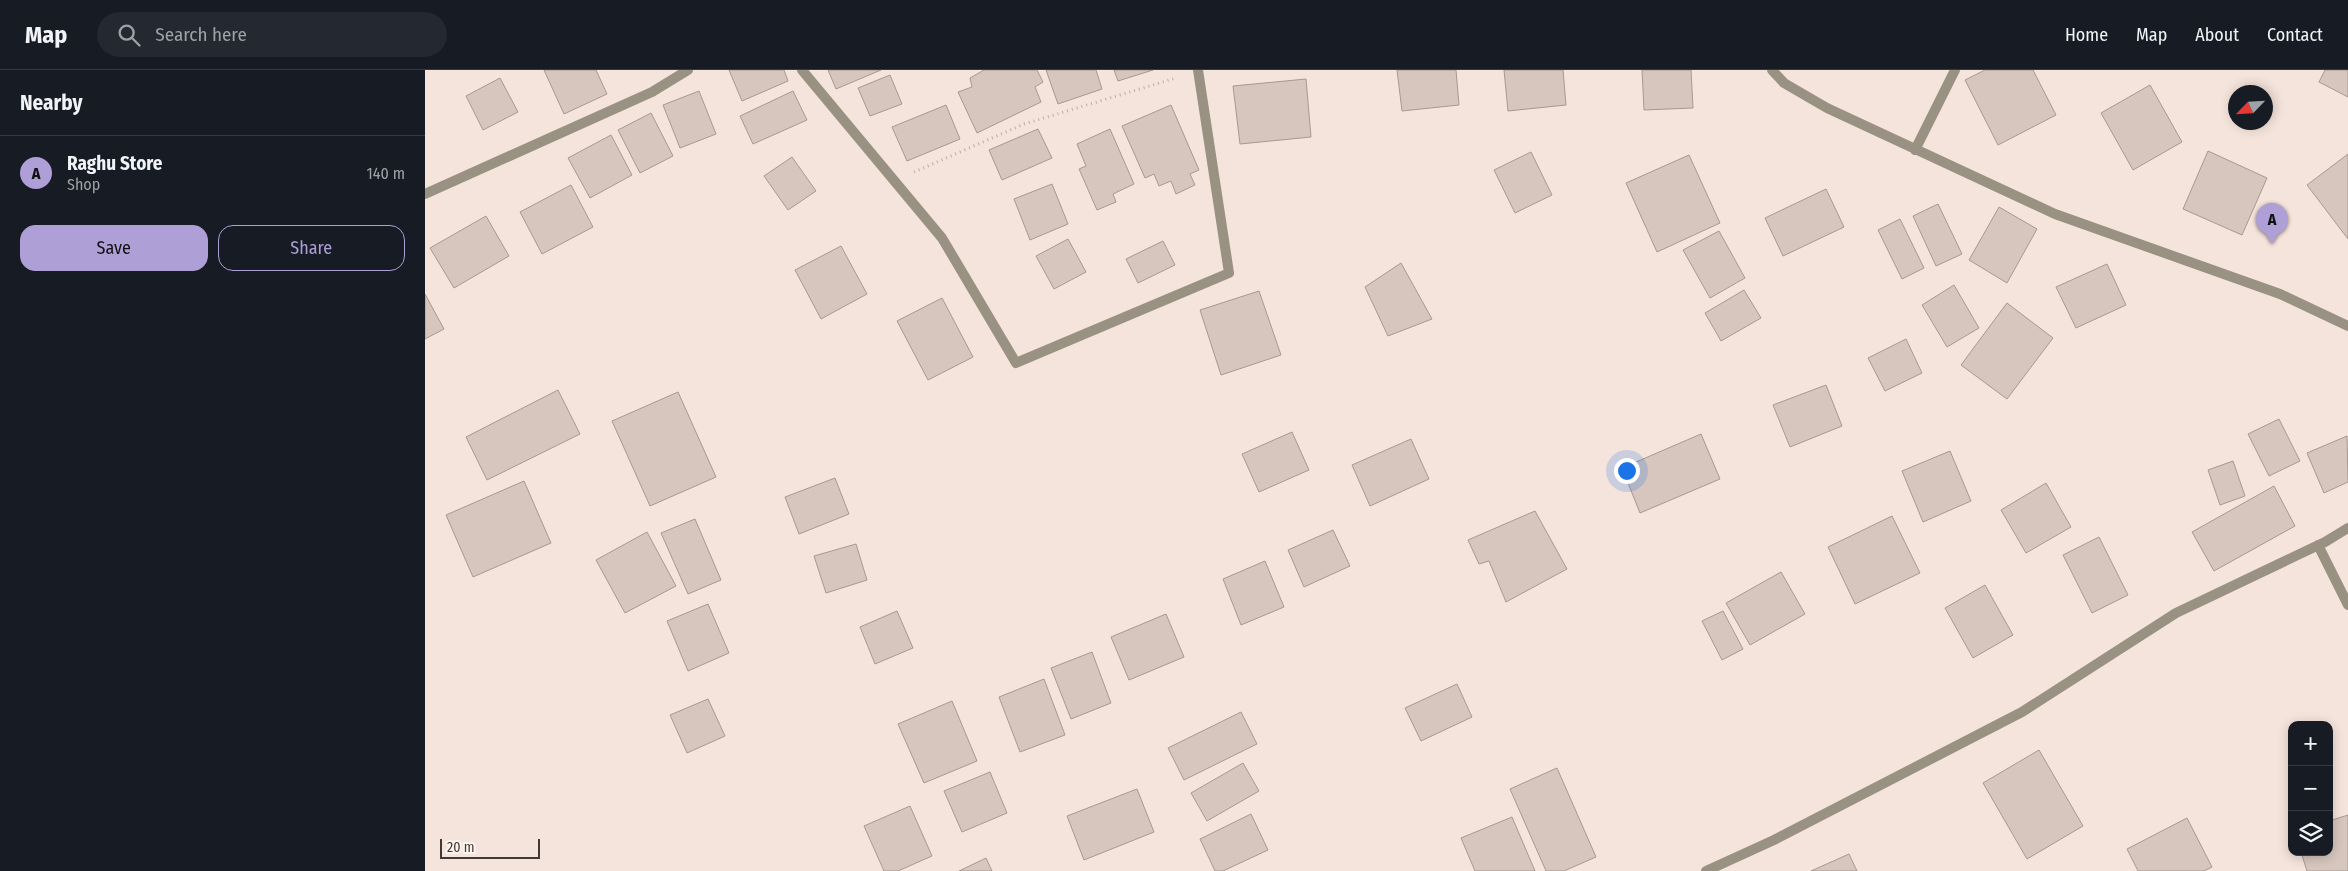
<!DOCTYPE html>
<meta charset="utf-8">
<style>
body{margin:0;font-family:"Fira Sans Condensed",sans-serif;background:#242831;color:#f1f3f6}
.controls{position:absolute;right:15px;bottom:15px;display:grid;overflow:hidden;border-radius:10px;box-shadow:0 2px 12px #0003}
.controls button{width:45px;height:45px;display:grid;place-items:center;padding:0;border:0;border-bottom:1px solid #363941;background:#171b24;color:#f1f3f6;font:25px sans-serif}
.compass{position:absolute;left:1803px;top:15px;width:45px;height:45px;border-radius:50%;background:#171b24;box-shadow:0 2px 12px #0003;rotate:245deg}
.scale{position:absolute;left:15px;bottom:12px;width:100px;box-sizing:border-box;padding-left:5px;border:2px solid #403a37;border-top:0;font-size:14px;line-height:18px;white-space:nowrap;color:#403a37;-webkit-text-stroke:4px #fdf3ee;paint-order:stroke}
.you{position:absolute;left:1201px;top:400px;width:18px;height:18px;margin:-12px;border:4px solid #fff;border-radius:50%;background:#1a73e8;box-shadow:0 0 0 8px #1a73e833}
.badge{display:grid;place-items:center;width:32px;height:32px;border-radius:50%;background:#ae9fd7;color:#111;font-size:16px;font-weight:700}
.pin{position:absolute;translate:-50% -41px;filter:drop-shadow(0 1px 2px #0008)}
.pin::after{content:'';position:absolute;top:26px;width:18px;height:15px;background:inherit;clip-path:polygon(0 0,100% 0,50% 100%)}
.list{margin:0;padding:0;list-style:none}
h2{display:flex;justify-content:space-between;align-items:center;height:65px;margin:0;padding:0 20px;font-size:21px}
h2 small{font-size:16px;font-weight:400;color:#9ea1a6}
.list li{display:grid;grid-template-columns:32px 1fr auto;gap:15px;align-items:center;box-sizing:border-box;height:75px;padding:0 20px;border-top:1px solid #363941}
.list b{display:block;font-size:19px;white-space:nowrap}
.list p{margin:0;font-size:16px;white-space:nowrap;color:#9ea1a6}
.list em{font-size:16px;font-style:normal;color:#9ea1a6}
.actions{display:flex;gap:10px;padding:15px 20px}
.actions a{flex:1;padding:11px 0;border:1px solid #ae9fd7;border-radius:15px;text-align:center;font-size:18px;color:#ae9fd7}
.actions .main{background:#ae9fd7;color:#111}
.icon{flex:none;width:28px;height:28px;fill:none;stroke:currentColor;stroke-width:2;stroke-linecap:round;stroke-linejoin:round}
.map{position:relative;flex:none;width:1923px;height:801px;overflow:hidden}
header{display:flex;align-items:center;gap:30px;box-sizing:border-box;height:70px;padding:0 25px;background:#171b24;border-bottom:1px solid #363941}
header strong{font-size:24px}
nav{display:flex;gap:28px;margin-inline-start:auto;font-size:18px}
.search{width:350px;height:45px;background:#242831;display:flex;align-items:center;gap:12px;box-sizing:border-box;padding:0 18px;border-radius:28px;color:#9ea1a6;font-size:19px}
main{display:flex}
aside{flex:1;background:#171b24}
.map>svg:first-child{display:block}
</style>
<header>
<strong>Map</strong>
<div class="search"><svg class="icon" aria-label="search" viewBox="0 0 24 24"><circle cx="10" cy="10" r="6"/><path d="M15 15l6 6"/></svg>Search here</div>
<nav><a>Home</a><a>Map</a><a>About</a><a>Contact</a></nav>
</header>
<main>
<aside>
<h2>Nearby<small></small></h2>
<ul class="list">
<li><span class="badge">A</span><div><b>Raghu Store</b><p>Shop</p></div><em>140 m</em></li>
</ul>
<div class="actions"><a class="main">Save</a><a>Share</a></div>
</aside>
<div class="map">
<svg width="1923" height="801" viewBox="0 0 1923 801">
<rect width="100%" height="100%" fill="#f5e4db"/>
<path fill="#d6c6be" stroke="#a79890" d="M 119,0 L 171,0 L 182,24 L 139,44 Z
M 304,0 L 359,0 L 363,11 L 317,31 Z
M 403,0 L 456,0 L 411,19 Z
M 559,0 L 612,0 L 618,12 L 610,17 L 616,32 L 552,63 L 533,22 L 547,17 L 545,8 Z
M 621,0 L 671,0 L 677,19 L 633,34 Z
M 689,0 L 728,0 L 693,11 Z
M 972,0 L 1031,0 L 1034,35 L 977,41 Z
M 1079,0 L 1138,0 L 1141,35 L 1083,41 Z
M 1217,0 L 1266,0 L 1268,38 L 1219,40 Z
M 1560,0 L 1608,0 L 1631,45 L 1573,75 L 1540,10 Z
M 1900,0 L 1923,0 L 1923,27 L 1894,12 Z
M 465,5 L 477,34 L 445,46 L 433,18 Z
M 75,8 L 93,42 L 58,60 L 41,26 Z
M 881,9 L 886,67 L 815,74 L 808,16 Z
M 1725,15 L 1757,72 L 1708,100 L 1676,43 Z
M 274,21 L 291,64 L 255,78 L 238,35 Z
M 368,21 L 382,50 L 328,74 L 315,46 Z
M 521,35 L 535,69 L 482,91 L 467,57 Z
M 746,35 L 774,100 L 765,104 L 770,115 L 751,124 L 746,111 L 734,116 L 729,104 L 720,108 L 697,56 Z
M 226,43 L 248,86 L 215,103 L 193,60 Z
M 613,59 L 627,88 L 577,110 L 564,80 Z
M 685,59 L 709,114 L 688,124 L 691,132 L 672,140 L 654,99 L 661,96 L 652,74 Z
M 186,65 L 207,105 L 165,128 L 143,88 Z
M 1783,81 L 1842,108 L 1817,165 L 1758,139 Z
M 1106,82 L 1127,125 L 1090,143 L 1069,100 Z
M 1923,84 L 1923,169 L 1882,115 Z
M 1264,85 L 1295,153 L 1232,182 L 1201,113 Z
M 367,87 L 391,121 L 363,140 L 339,106 Z
M 627,114 L 643,154 L 605,170 L 589,129 Z
M 146,115 L 168,157 L 117,184 L 95,142 Z
M 1401,119 L 1419,157 L 1358,186 L 1340,148 Z
M 1513,134 L 1537,184 L 1511,196 L 1488,146 Z
M 1574,137 L 1612,159 L 1582,213 L 1544,190 Z
M 61,146 L 84,186 L 29,218 L 5,178 Z
M 1475,149 L 1499,198 L 1477,209 L 1453,160 Z
M 1294,161 L 1320,208 L 1285,228 L 1258,180 Z
M 643,169 L 661,202 L 629,219 L 611,186 Z
M 738,171 L 750,195 L 713,213 L 701,189 Z
M 416,176 L 442,224 L 396,249 L 370,200 Z
M 976,193 L 1007,249 L 963,266 L 940,217 Z
M 1682,194 L 1701,235 L 1651,258 L 1631,217 Z
M 1529,215 L 1554,258 L 1522,277 L 1497,235 Z
M 1319,220 L 1336,248 L 1296,271 L 1280,243 Z
M 834,221 L 856,285 L 796,305 L 775,240 Z
M 0,224 L 19,259 L 0,269 Z
M 517,228 L 548,287 L 503,310 L 472,251 Z
M 1582,233 L 1628,268 L 1582,329 L 1536,295 Z
M 1481,269 L 1497,303 L 1460,321 L 1443,288 Z
M 1401,315 L 1417,356 L 1365,377 L 1348,335 Z
M 133,320 L 155,364 L 62,410 L 41,367 Z
M 253,322 L 291,407 L 225,436 L 187,351 Z
M 1854,349 L 1875,391 L 1844,406 L 1823,364 Z
M 867,362 L 884,400 L 834,422 L 817,384 Z
M 1276,364 L 1295,409 L 1215,443 L 1197,398 Z
M 1922,366 L 1923,412 L 1899,423 L 1882,383 Z
M 986,369 L 1004,409 L 945,436 L 927,395 Z
M 1525,381 L 1546,431 L 1498,452 L 1477,401 Z
M 1808,391 L 1820,426 L 1795,435 L 1783,400 Z
M 410,408 L 424,444 L 374,464 L 360,427 Z
M 99,411 L 126,473 L 48,507 L 21,445 Z
M 1621,413 L 1646,457 L 1601,483 L 1576,440 Z
M 1849,416 L 1870,456 L 1789,501 L 1767,462 Z
M 1110,441 L 1142,499 L 1081,532 L 1064,491 L 1054,494 L 1043,470 Z
M 1467,446 L 1495,503 L 1430,534 L 1403,477 Z
M 270,449 L 296,510 L 263,524 L 236,463 Z
M 908,460 L 925,496 L 879,517 L 863,480 Z
M 222,462 L 251,516 L 200,543 L 171,490 Z
M 1674,467 L 1703,525 L 1667,543 L 1638,485 Z
M 431,474 L 442,510 L 401,523 L 389,486 Z
M 840,491 L 859,537 L 816,555 L 798,509 Z
M 1356,502 L 1380,544 L 1325,575 L 1301,533 Z
M 1560,515 L 1588,565 L 1548,588 L 1520,538 Z
M 283,534 L 304,583 L 263,601 L 242,551 Z
M 472,541 L 488,578 L 450,594 L 435,557 Z
M 1298,541 L 1318,579 L 1297,590 L 1277,551 Z
M 741,544 L 759,587 L 704,610 L 686,567 Z
M 667,582 L 686,633 L 646,649 L 626,598 Z
M 619,609 L 640,665 L 595,682 L 574,627 Z
M 1032,614 L 1047,647 L 996,671 L 980,638 Z
M 283,629 L 300,666 L 262,683 L 245,645 Z
M 527,631 L 552,691 L 499,713 L 473,654 Z
M 816,642 L 832,674 L 759,710 L 743,678 Z
M 1614,680 L 1658,756 L 1602,789 L 1558,713 Z
M 818,693 L 834,721 L 782,751 L 766,723 Z
M 1132,698 L 1171,787 L 1139,801 L 1121,801 L 1085,719 Z
M 565,702 L 582,743 L 537,762 L 519,721 Z
M 712,719 L 729,762 L 659,790 L 642,746 Z
M 485,736 L 507,786 L 473,801 L 459,801 L 439,756 Z
M 826,744 L 843,780 L 798,801 L 790,801 L 775,769 Z
M 1923,745 L 1923,801 L 1882,801 L 1876,782 L 1904,782 L 1904,751 Z
M 1087,747 L 1110,801 L 1050,801 L 1036,768 Z
M 1762,748 L 1787,797 L 1779,801 L 1713,801 L 1702,779 Z
M 1424,784 L 1432,801 L 1386,801 Z
M 561,788 L 567,801 L 534,801 Z"/>
<g fill="none" stroke-linecap="round" stroke-linejoin="round">
<path stroke="#bbaea7" stroke-width="3" stroke-dasharray="1 4" stroke-linecap="butt" d="M 489,102 L 599,54 L 751,8"/>
<path stroke="#999181" stroke-width="10" d="M 377,0 L 517,168 L 591,293 L 804,203 L 773,0
M 1347,0 L 1359,13 L 1402,38 L 1630,144 L 1855,224 L 1923,256
M 1490,80 L 1530,0
M 0,124 L 227,22 L 263,0
M 1893,475 L 1923,535
M 1281,801 L 1349,770 L 1597,642 L 1751,543 L 1900,472 L 1923,458"/>
</g>
</svg>
<div class="controls">
<button>+</button>
<button>−</button>
<button><svg class="icon" aria-label="layers" viewBox="0 0 24 24"><path d="M12 4l9 5-9 5-9-5zM3 14l9 5 9-5"/></svg></button>
</div>
<svg class="compass" viewBox="-18 -18 36 36"><path d="M0-13l5 13h-10z" fill="#e53935"/><path d="M0 13l5-13h-10z" fill="#9ea1a6"/></svg>
<div class="scale">20 m</div>
<div class="you"></div>
<div class="pin badge" style="left:1847px;top:174px">A</div>
</div>
</main>
